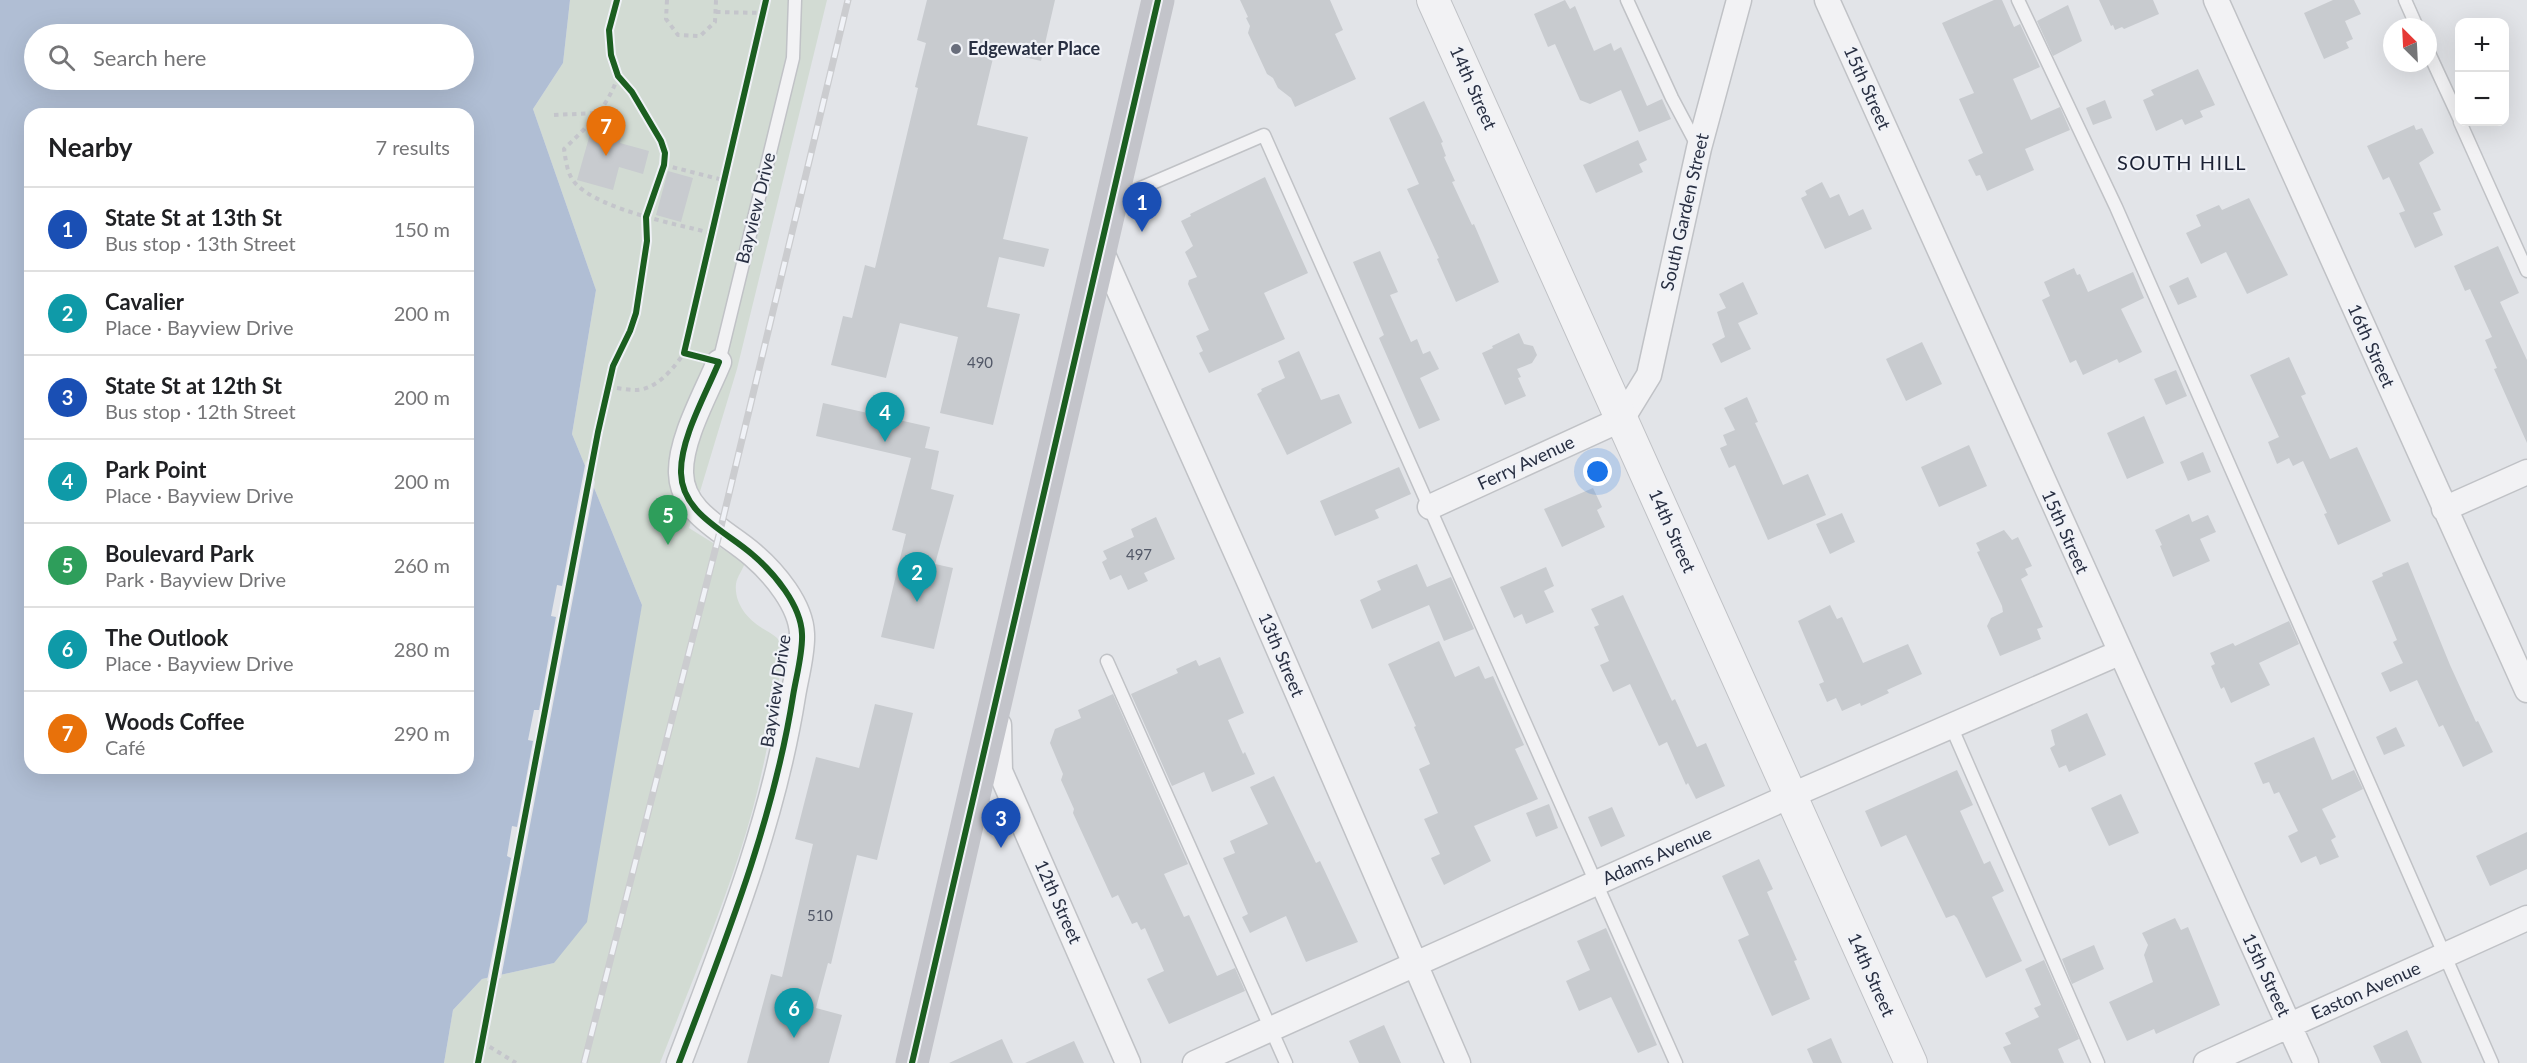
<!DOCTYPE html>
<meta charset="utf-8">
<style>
body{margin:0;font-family:Lato,sans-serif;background:#f6f6f6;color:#202124}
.controls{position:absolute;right:18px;top:18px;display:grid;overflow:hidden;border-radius:12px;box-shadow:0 6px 24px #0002}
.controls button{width:54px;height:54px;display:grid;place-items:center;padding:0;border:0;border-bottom:2px solid #e0e0e0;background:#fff;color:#202124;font:30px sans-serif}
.compass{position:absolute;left:2383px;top:18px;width:54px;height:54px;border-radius:50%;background:#fff;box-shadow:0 6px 24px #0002;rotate:336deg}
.you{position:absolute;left:1598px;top:472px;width:21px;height:21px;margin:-15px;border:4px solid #fff;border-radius:50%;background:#1a73e8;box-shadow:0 0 0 9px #1a73e833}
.badge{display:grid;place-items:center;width:39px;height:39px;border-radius:50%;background:#2563eb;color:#fff;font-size:20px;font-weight:700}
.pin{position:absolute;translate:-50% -50px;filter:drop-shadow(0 2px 3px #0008)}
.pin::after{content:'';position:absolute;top:32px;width:21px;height:18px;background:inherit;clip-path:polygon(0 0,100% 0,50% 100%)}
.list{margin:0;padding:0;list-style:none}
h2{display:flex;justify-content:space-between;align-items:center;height:78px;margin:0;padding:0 24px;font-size:26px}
h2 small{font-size:20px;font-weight:400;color:#757577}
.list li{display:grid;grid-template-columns:39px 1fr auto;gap:18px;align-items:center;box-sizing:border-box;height:84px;padding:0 24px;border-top:2px solid #e0e0e0}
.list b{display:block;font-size:22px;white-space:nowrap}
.list p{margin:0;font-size:20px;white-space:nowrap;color:#757577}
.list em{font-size:20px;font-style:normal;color:#757577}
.icon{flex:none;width:33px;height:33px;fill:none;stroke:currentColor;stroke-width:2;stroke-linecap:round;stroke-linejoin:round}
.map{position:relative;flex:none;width:2527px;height:1063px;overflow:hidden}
.search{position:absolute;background:#fff;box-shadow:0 6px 24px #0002;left:24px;top:24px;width:450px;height:66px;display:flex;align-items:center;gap:15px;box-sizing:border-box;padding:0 21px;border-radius:33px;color:#757577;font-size:22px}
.panel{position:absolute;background:#fff;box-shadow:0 6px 24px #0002;left:24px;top:108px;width:450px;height:666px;border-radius:18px}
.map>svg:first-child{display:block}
</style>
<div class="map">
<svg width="2527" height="1063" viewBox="0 0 2527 1063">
<rect width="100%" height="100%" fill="#e2e4e8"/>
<path fill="#d2dbd3" d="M 570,0 L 827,0 L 737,369 L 689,528 L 745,563 C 743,569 737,577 736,584 C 734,603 747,619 762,628 C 768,632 777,636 780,642 C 786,652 779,675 778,687 C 769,743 757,801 739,855 C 716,925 687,994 660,1063 L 444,1063 L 453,1010 L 482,979 L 554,963 L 642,605 L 572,434 L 596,290 L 533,109 L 563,63 Z"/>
<path fill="#b0bed4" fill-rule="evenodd" d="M 0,0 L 570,0 L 563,63 L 533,109 L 596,290 L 572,434 L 642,605 L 587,922 L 554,963 L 482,979 L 453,1010 L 444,1063 L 0,1063 ZM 34,34 L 464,34 L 464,80 L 34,80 ZM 30,114 L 468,114 L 468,768 L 30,768 Z"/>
<path fill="#e2e4e8" d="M 586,460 L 595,482 L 501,978 L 487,981 L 511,858 L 507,856 L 512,826 L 517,827 L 533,741 L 528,740 L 534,710 L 539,710 L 556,617 L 551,616 L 557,585 L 562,586 Z"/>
<path fill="#c8cbcf" d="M 927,0 L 1055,0 L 1041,61 L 995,50 L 977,125 L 1028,137 L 1003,239 L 1049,249 L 1044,267 L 999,257 L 987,307 L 1020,314 L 993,425 L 940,413 L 958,337 L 900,323 L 886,378 L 831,365 L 843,316 L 852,318 L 865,265 L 875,268 L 918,88 L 915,87 L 926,43 L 917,40 Z
M 1240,0 L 1330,0 L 1343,30 L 1335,34 L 1356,79 L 1295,107 L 1291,98 L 1278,88 L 1273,78 L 1267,74 L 1248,33 L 1250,26 L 1246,18 L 1248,17 Z
M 1565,0 L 1570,9 L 1575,6 L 1594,51 L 1611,43 L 1614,51 L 1621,47 L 1647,106 L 1662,99 L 1671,119 L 1639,132 L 1621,90 L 1590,104 L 1580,100 L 1555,44 L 1548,47 L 1534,14 Z
M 1994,0 L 2002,0 L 2014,27 L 2020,24 L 2040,67 L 2013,79 L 2031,120 L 2060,107 L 2070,130 L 2025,149 L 2034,170 L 1987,191 L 1980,175 L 1976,176 L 1968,160 L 1983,153 L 1959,99 L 1974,93 L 1942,23 Z
M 2099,0 L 2153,0 L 2159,14 L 2124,29 L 2122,27 L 2115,30 L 2113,25 L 2111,26 Z
M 2333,0 L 2354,0 L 2361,14 L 2345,21 L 2353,39 L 2346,42 L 2349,48 L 2324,59 L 2304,13 Z
M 2068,5 L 2082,41 L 2053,56 L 2037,21 Z
M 2198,69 L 2215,105 L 2200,111 L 2203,117 L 2185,125 L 2182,119 L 2156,131 L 2143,100 L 2154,95 L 2151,90 Z
M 2105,100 L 2112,118 L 2093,125 L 2086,108 Z
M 1424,101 L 1443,142 L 1441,143 L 1446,156 L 1444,157 L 1455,181 L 1452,182 L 1472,225 L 1474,224 L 1499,282 L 1456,302 L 1437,259 L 1439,258 L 1407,189 L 1419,184 L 1389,118 Z
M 598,121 L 623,128 L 620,143 L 649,151 L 643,174 L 619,167 L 613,190 L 577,180 L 590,134 L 594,136 Z
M 2414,125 L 2416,130 L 2422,128 L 2434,153 L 2419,163 L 2441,210 L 2433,213 L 2443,235 L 2415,248 L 2399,213 L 2405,211 L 2389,177 L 2383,180 L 2367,146 Z
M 1638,140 L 1647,160 L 1639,164 L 1643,172 L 1596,193 L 1583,165 Z
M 668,171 L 693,178 L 681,222 L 656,215 Z
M 1265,177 L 1308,273 L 1264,293 L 1285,339 L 1209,373 L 1199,353 L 1203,351 L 1196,336 L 1209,330 L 1188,284 L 1189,280 L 1197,277 L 1185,252 L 1193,246 L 1181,221 L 1191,216 L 1190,214 Z
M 1822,182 L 1830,198 L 1839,194 L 1849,216 L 1863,209 L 1872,229 L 1825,249 L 1801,198 L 1807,195 L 1805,191 Z
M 2249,198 L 2288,275 L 2247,294 L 2226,252 L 2201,264 L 2186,233 L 2201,226 L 2196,215 L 2219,205 L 2222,210 Z
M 2498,246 L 2519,293 L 2500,302 L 2527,360 L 2527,443 L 2494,369 L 2497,368 L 2485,340 L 2492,337 L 2470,289 L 2465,291 L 2454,266 Z
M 1380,251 L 1398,292 L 1390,295 L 1411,342 L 1417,339 L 1423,354 L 1430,351 L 1439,369 L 1420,378 L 1440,420 L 1419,429 L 1379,338 L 1384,335 L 1353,262 Z
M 2074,268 L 2077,275 L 2080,274 L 2088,292 L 2133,272 L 2144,298 L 2121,309 L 2142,352 L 2119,363 L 2117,359 L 2083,375 L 2076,360 L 2070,363 L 2042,300 L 2050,296 L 2044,282 Z
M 2188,277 L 2197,297 L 2178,305 L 2169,286 Z
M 1743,282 L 1758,314 L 1738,323 L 1751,349 L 1721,363 L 1712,344 L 1725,337 L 1717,312 L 1726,308 L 1719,294 Z
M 1519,333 L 1524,344 L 1533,346 L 1537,355 L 1532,363 L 1517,369 L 1521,377 L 1518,378 L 1526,396 L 1505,405 L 1482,353 L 1493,348 L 1492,346 Z
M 1922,342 L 1942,384 L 1906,401 L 1886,359 Z
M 1299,351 L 1321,400 L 1339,394 L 1352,423 L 1287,455 L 1257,394 L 1262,391 L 1261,389 L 1285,378 L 1278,361 Z
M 2289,357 L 2306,394 L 2301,396 L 2330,459 L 2357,447 L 2391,521 L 2338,545 L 2324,514 L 2327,513 L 2303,461 L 2293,466 L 2289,458 L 2277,464 L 2268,442 L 2279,437 L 2250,375 Z
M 2176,370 L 2187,396 L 2166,405 L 2154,379 Z
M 1747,397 L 1758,422 L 1755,423 L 1783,485 L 1808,474 L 1826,515 L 1768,540 L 1735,465 L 1729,468 L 1720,448 L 1727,445 L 1723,435 L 1735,430 L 1724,408 Z
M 823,403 L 930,427 L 925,448 L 939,451 L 931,489 L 954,495 L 935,564 L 953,568 L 934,649 L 881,637 L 906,534 L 892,530 L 911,458 L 816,436 Z
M 2144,416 L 2164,463 L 2127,479 L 2107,433 Z
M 1969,445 L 1987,486 L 1939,507 L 1921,467 Z
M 2203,452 L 2211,472 L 2188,481 L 2180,462 Z
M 1399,467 L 1411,494 L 1375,510 L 1379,518 L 1335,536 L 1320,501 Z
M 1593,488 L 1602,507 L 1597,510 L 1605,527 L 1562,547 L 1544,509 Z
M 1842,513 L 1855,542 L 1830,554 L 1816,524 Z
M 2189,514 L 2192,522 L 2208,515 L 2216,532 L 2200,539 L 2210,561 L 2173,577 L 2160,546 L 2162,545 L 2155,530 Z
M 1156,517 L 1175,559 L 1144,573 L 1148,581 L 1128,590 L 1121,575 L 1110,580 L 1102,562 L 1107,559 L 1103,551 L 1134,537 L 1131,529 Z
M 2004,530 L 2012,540 L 2018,537 L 2032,566 L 2025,569 L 2028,575 L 2021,579 L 2043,627 L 2037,629 L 2041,639 L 2000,656 L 1987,626 L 1991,618 L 2003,612 L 2002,606 L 1977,552 L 1980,551 L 1976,543 Z
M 2408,562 L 2450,665 L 2476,722 L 2478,721 L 2493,752 L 2463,767 L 2443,725 L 2439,727 L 2417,680 L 2390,692 L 2381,673 L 2403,663 L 2393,642 L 2397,640 L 2372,581 L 2383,576 L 2382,573 Z
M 1417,564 L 1427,587 L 1451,577 L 1474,629 L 1444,641 L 1429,605 L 1372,629 L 1360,600 L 1381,590 L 1377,581 Z
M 1546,567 L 1554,586 L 1544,591 L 1554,612 L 1526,624 L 1522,614 L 1514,618 L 1500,587 Z
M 1623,595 L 1672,701 L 1675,699 L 1697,747 L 1706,743 L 1725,786 L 1696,799 L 1688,783 L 1686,785 L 1667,742 L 1659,746 L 1630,684 L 1613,692 L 1600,665 L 1609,661 L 1594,627 L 1599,625 L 1591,609 Z
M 1830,605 L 1837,619 L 1842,617 L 1863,663 L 1908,644 L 1922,674 L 1887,690 L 1889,693 L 1861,706 L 1860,703 L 1842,711 L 1836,698 L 1827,702 L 1819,684 L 1824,682 L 1798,621 Z
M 2289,621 L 2299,644 L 2259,663 L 2270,685 L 2231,703 L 2224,687 L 2221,689 L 2211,666 L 2215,664 L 2210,653 L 2233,643 L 2235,646 Z
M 1439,641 L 1455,677 L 1479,666 L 1485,679 L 1493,676 L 1524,745 L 1515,749 L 1538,799 L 1474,826 L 1491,861 L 1444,885 L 1431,858 L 1440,854 L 1424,819 L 1438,813 L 1419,769 L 1430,764 L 1414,727 L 1416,726 L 1388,664 Z
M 1220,657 L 1244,713 L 1228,720 L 1243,754 L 1245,752 L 1255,774 L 1212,792 L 1204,772 L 1172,786 L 1131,694 L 1178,673 L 1176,669 L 1196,660 L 1199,666 Z
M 1113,694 L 1188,864 L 1164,874 L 1184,917 L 1189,915 L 1217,976 L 1235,968 L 1245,991 L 1169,1024 L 1147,979 L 1164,971 L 1145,928 L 1141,930 L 1137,922 L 1132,924 L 1118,895 L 1112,898 L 1073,813 L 1074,809 L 1061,780 L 1063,774 L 1050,743 L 1055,729 L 1081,718 L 1078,710 Z
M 875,704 L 913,713 L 877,860 L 857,855 L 831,964 L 828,963 L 816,1008 L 842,1015 L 829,1063 L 747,1063 L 771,974 L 782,977 L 813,844 L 795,839 L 816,757 L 859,768 Z
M 2087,713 L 2106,755 L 2069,772 L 2066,765 L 2059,768 L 2050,748 L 2055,745 L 2051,730 Z
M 2396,727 L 2405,746 L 2384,755 L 2376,737 Z
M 2314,737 L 2332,780 L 2354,770 L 2363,789 L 2322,809 L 2336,837 L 2331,840 L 2339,857 L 2320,865 L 2316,856 L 2301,863 L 2288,836 L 2298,831 L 2279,792 L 2274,794 L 2269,782 L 2263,784 L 2254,763 Z
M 1957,770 L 1973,805 L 1960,811 L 1984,864 L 1990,861 L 2004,891 L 1992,897 L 2022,961 L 1986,978 L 1957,918 L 1954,915 L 1946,918 L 1906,835 L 1881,847 L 1865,811 Z
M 1274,776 L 1316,863 L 1320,861 L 1358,942 L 1306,962 L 1286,916 L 1250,933 L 1242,917 L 1248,914 L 1223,858 L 1235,853 L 1230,841 L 1268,824 L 1250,787 Z
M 2121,794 L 2139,833 L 2109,846 L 2091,808 Z
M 1549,804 L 1558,828 L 1536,837 L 1526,813 Z
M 1612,807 L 1625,836 L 1601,847 L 1588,817 Z
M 2527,832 L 2527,869 L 2490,886 L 2476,856 Z
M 1759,859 L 1773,889 L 1767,892 L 1797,960 L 1794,961 L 1810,999 L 1772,1016 L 1738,940 L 1749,935 L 1722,876 Z
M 2175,918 L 2181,930 L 2188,927 L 2220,1005 L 2156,1034 L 2154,1029 L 2127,1041 L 2109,1002 L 2153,982 L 2144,955 L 2148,945 L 2142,933 Z
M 1606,928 L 1657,1045 L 1638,1053 L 1611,997 L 1579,1011 L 1566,981 L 1590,970 L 1577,941 Z
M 2094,945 L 2104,969 L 2072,984 L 2062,959 Z
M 2044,960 L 2079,1039 L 2058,1049 L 2064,1063 L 2011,1063 L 2003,1047 L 2011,1044 L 2005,1033 L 2039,1017 L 2034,1008 L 2041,1005 L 2025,969 Z
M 1384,1025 L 1401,1063 L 1359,1063 L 1349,1041 Z
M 2407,1030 L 2422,1063 L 2381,1063 L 2373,1046 Z
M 1831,1038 L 1842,1063 L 1813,1063 L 1807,1049 Z
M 1002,1039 L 1013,1063 L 949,1063 Z
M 1074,1041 L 1084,1063 L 1025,1063 Z"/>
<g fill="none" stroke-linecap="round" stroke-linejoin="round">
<defs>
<path id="service" d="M 1627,0 L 1672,98 L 1698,147
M 2018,0 L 2116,207 L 2492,1063
M 2405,0 L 2417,27
M 2428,51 L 2460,120
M 2460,122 L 2527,271
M 1115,199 L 1264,135 L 1676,1063
M 719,362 L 793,58 L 795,0
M 1107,661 L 1286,1063
M 1951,726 L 2098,1063"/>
<path id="minor" d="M 1827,0 L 2306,1063
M 2216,0 L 2527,690
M 1100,248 L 1252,588 L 1458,1063
M 1430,507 L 1622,419 L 1649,375 L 1699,148 L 1739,0
M 2444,509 L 2527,472
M 999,725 L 1000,771 L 1128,1063
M 679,1063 C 724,944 773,823 793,696 C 796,677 803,653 802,634 C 801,605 774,573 753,555 C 726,531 682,514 681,473 C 680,439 706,394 719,362
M 1195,1063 L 1790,796 L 2119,653
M 2206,1063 L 2527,918"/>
<path id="tertiary" d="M 1433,0 L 1911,1063"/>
</defs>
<use href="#service" stroke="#c0c2c6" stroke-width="15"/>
<use href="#minor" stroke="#c0c2c6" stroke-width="27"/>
<use href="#tertiary" stroke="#c0c2c6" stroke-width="34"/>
<path stroke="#c4c5cb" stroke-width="4" stroke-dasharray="4.5 4.5" stroke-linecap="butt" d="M 667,0 L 666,19 L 678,35 L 700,36 L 715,22 L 716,0
M 716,12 L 763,13
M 618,76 C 608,107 587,127 564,149 C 566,161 567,175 576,184 C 601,210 676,224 711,233
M 554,115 L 596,113
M 664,165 L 723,180
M 608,387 C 618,388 628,390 637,390 C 657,389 674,368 684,353
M 482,1042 L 516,1063"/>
<use href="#service" stroke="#f2f2f4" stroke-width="12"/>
<use href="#minor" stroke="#f2f2f4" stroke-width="24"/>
<use href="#tertiary" stroke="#f2f2f4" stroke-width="32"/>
<path stroke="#c3c4ca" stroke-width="33" d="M 912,1063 L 1158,0"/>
<defs>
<path id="rail" d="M 584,1063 L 720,531 L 848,0"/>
</defs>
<use href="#rail" stroke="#cbcccf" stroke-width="7"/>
<use href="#rail" stroke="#f0f2f7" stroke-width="4.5" stroke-dasharray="14" stroke-linecap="butt"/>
<defs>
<path id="cycleway" d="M 478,1063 L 598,432 L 613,366 L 630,331 L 636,313 L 647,241 L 646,217 L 664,165 L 665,153 L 661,141 L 632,92 L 618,76 L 611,55 L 609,30 L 617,0
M 679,1063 C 724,944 773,823 793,696 C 796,677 803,653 802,634 C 801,605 774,573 753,555 C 726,531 682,514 681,473 C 680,439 706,394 719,362 L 684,353 L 766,0
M 912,1063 L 1158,0"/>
</defs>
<use href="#cycleway" stroke="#f0f2f7" stroke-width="10"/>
<use href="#cycleway" stroke="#1b5e20" stroke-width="6"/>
</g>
<circle fill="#696e7c" stroke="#f0f2f7" stroke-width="2" cx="956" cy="49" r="6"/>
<g text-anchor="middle" stroke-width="4.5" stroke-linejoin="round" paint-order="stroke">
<g font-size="15" fill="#525867">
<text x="980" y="368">490</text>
<text x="1139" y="560">497</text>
<text x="820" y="921">510</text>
</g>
<g font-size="18" font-weight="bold" fill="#282f42" stroke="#f0f2f7" text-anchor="start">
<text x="968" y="55">Edgewater Place</text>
</g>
<g font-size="18" fill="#282f42" stroke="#f0f2f7">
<text transform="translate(1473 88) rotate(66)" y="6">14th Street</text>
<text transform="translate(1867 88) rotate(66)" y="6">15th Street</text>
<text transform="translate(756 208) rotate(-76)" y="6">Bayview Drive</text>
<text transform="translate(1685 212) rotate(-77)" y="6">South Garden Street</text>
<text transform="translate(2371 346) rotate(66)" y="6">16th Street</text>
<text transform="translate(1526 463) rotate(-25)" y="6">Ferry Avenue</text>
<text transform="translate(1672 531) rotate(66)" y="6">14th Street</text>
<text transform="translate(2065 532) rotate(66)" y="6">15th Street</text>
<text transform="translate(1281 655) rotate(67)" y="6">13th Street</text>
<text transform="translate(776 691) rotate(-81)" y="6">Bayview Drive</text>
<text transform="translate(1657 856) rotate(-24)" y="6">Adams Avenue</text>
<text transform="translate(1058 902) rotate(66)" y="6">12th Street</text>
<text transform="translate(1871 975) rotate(66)" y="6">14th Street</text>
<text transform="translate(2266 975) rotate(65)" y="6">15th Street</text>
<text transform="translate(2366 991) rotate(-24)" y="6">Easton Avenue</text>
</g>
<g font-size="20" letter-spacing="1.5" fill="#1a2033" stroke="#f0f2f7">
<text x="2182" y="170">SOUTH HILL</text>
</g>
</g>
</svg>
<div class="controls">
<button>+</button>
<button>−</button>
</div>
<svg class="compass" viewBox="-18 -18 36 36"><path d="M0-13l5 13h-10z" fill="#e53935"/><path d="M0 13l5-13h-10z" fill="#757577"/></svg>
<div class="you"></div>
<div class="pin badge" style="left:1142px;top:232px;background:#1a4fb4">1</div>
<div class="pin badge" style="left:917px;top:602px;background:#0f9aa8">2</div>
<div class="pin badge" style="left:1001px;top:848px;background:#1a4fb4">3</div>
<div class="pin badge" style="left:885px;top:442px;background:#0f9aa8">4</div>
<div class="pin badge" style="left:668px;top:545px;background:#2e9e5b">5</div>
<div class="pin badge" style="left:794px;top:1038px;background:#0f9aa8">6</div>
<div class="pin badge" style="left:606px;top:156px;background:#e8710a">7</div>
<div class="search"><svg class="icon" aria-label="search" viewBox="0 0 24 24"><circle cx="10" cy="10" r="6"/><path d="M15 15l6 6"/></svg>Search here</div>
<section class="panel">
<h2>Nearby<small>7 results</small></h2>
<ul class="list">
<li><span class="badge" style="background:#1a4fb4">1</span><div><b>State St at 13th St</b><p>Bus stop · 13th Street</p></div><em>150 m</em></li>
<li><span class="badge" style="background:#0f9aa8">2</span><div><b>Cavalier</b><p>Place · Bayview Drive</p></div><em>200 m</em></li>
<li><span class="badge" style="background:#1a4fb4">3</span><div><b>State St at 12th St</b><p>Bus stop · 12th Street</p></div><em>200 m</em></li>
<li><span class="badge" style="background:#0f9aa8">4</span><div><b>Park Point</b><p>Place · Bayview Drive</p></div><em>200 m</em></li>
<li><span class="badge" style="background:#2e9e5b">5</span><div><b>Boulevard Park</b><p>Park · Bayview Drive</p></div><em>260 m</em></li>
<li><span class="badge" style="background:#0f9aa8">6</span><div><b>The Outlook</b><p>Place · Bayview Drive</p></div><em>280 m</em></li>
<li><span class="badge" style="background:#e8710a">7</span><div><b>Woods Coffee</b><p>Café</p></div><em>290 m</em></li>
</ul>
</section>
</div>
